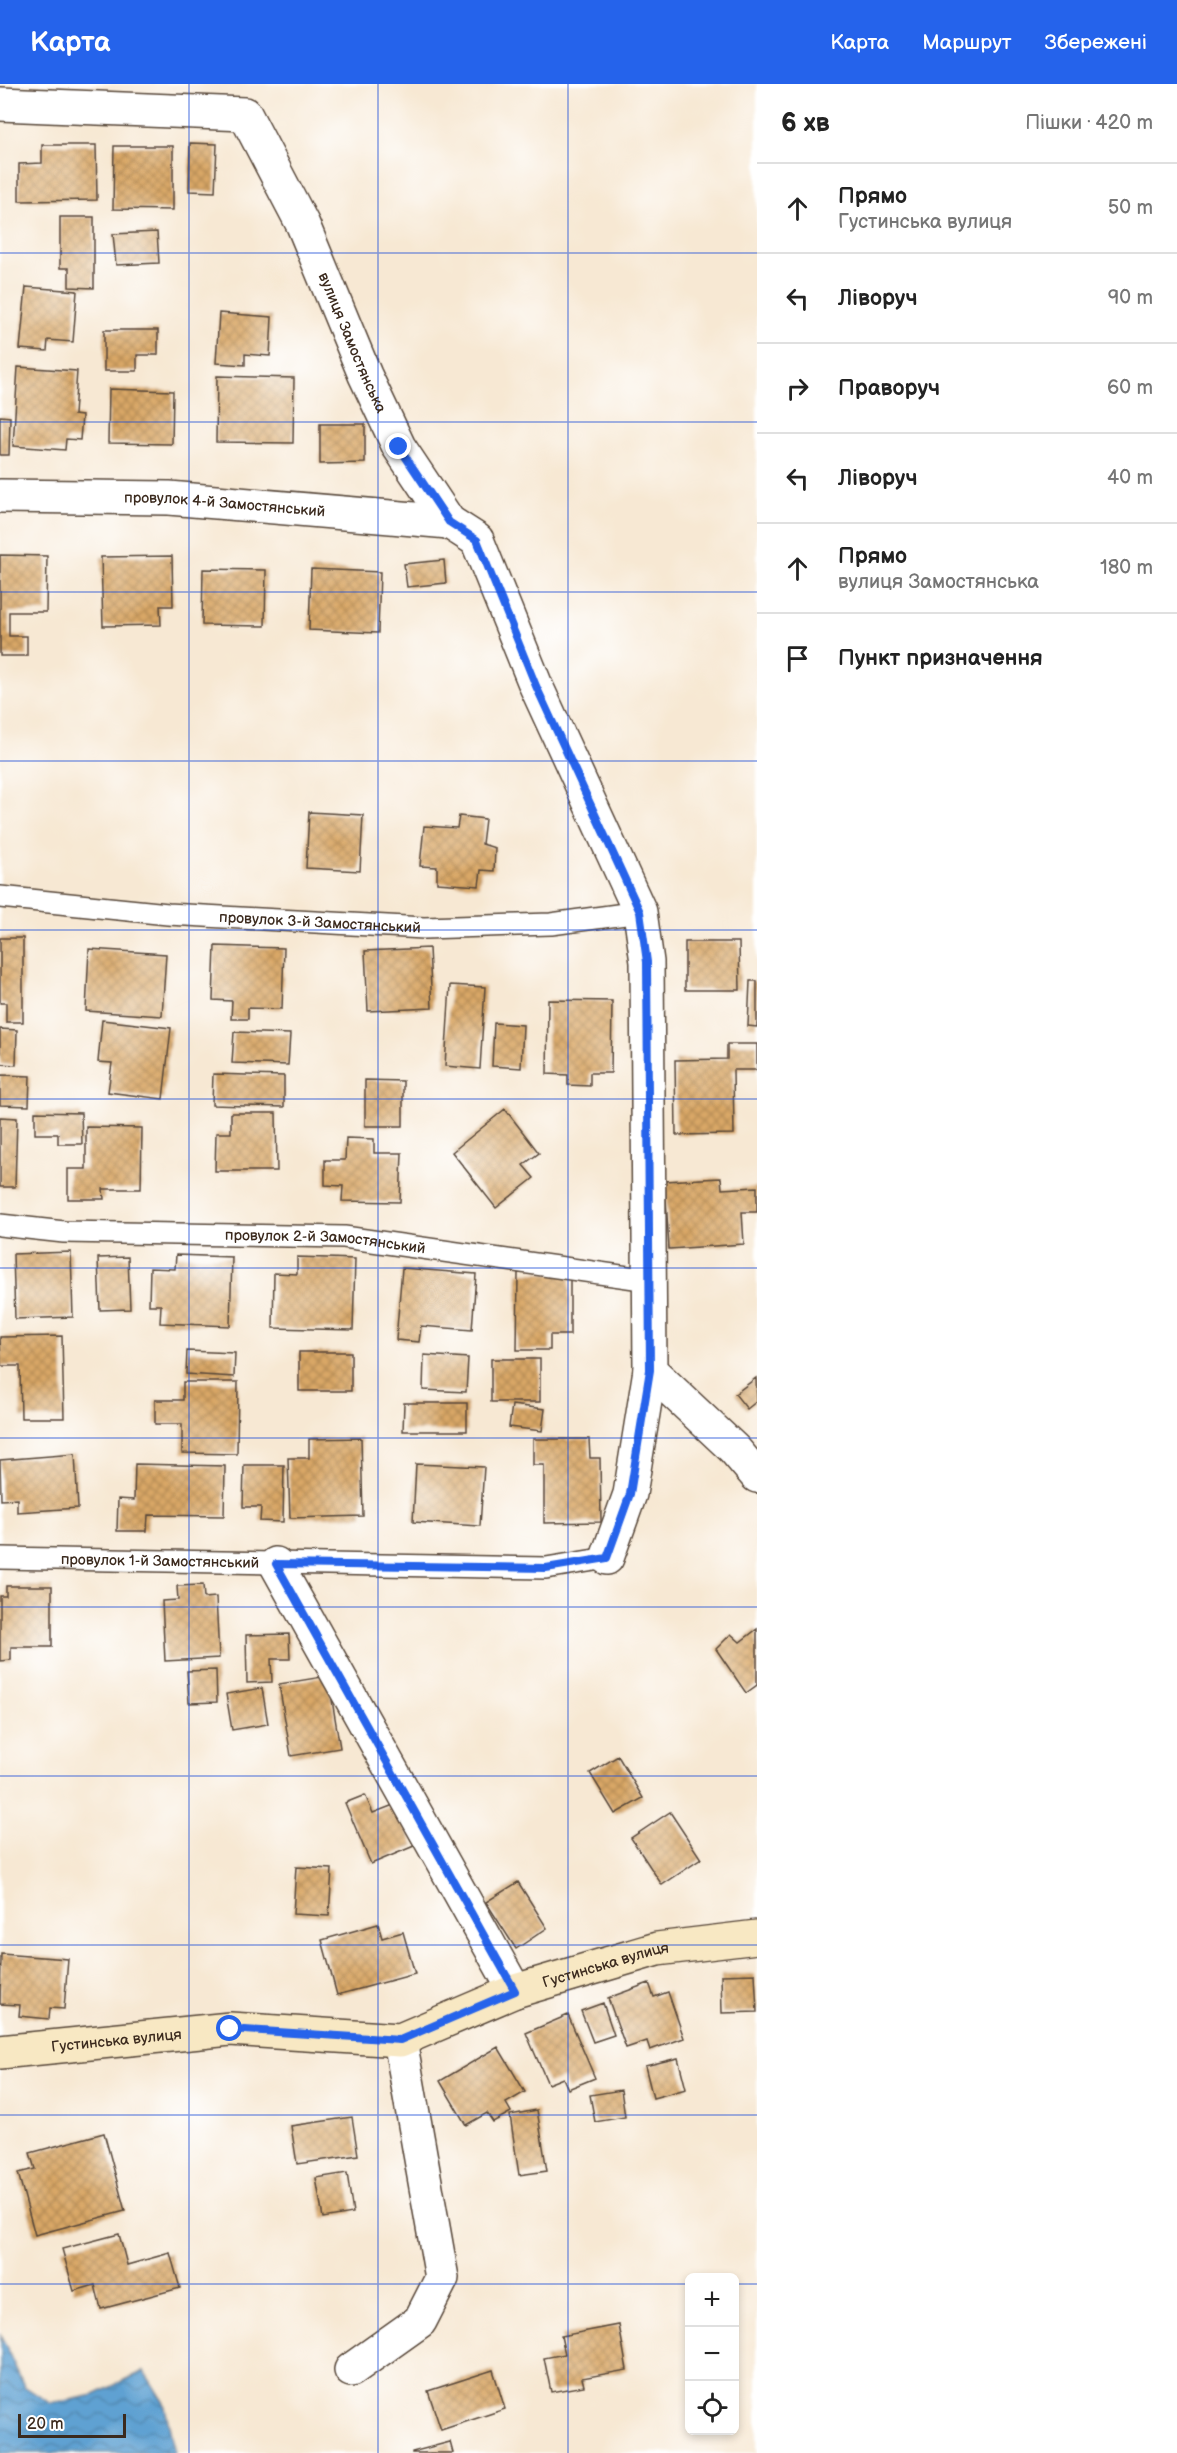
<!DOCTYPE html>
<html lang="uk">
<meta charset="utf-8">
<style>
body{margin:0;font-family:"Balsamiq Sans",sans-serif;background:#f6f6f6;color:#222}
.controls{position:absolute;right:18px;bottom:18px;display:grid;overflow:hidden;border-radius:9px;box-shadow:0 3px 9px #0003}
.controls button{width:54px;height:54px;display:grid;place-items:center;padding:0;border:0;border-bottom:2px solid #e0e0e0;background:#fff;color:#222;font:30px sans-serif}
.scale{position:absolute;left:18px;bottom:15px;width:108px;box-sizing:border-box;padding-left:6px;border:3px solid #3b2a1e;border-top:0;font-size:16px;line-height:21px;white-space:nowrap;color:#3b2a1e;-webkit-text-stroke:4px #fff;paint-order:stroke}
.stop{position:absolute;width:18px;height:18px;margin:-14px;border:4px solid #2563eb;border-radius:50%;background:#fff}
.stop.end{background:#2563eb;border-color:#fff;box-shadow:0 2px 6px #0008}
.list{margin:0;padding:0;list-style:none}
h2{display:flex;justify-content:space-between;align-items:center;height:78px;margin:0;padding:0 24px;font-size:26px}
h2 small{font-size:20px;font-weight:400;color:#767676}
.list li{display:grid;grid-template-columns:39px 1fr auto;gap:18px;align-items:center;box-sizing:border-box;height:90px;padding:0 24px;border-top:2px solid #e0e0e0}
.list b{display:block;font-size:22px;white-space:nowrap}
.list p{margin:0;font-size:20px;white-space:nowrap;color:#767676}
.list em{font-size:20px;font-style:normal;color:#767676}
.icon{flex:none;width:33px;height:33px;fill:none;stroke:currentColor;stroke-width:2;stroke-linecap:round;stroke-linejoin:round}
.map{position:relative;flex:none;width:757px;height:2369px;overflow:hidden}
header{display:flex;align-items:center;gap:36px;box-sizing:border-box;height:84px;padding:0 30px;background:#2563eb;color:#fff}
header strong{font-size:28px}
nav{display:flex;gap:33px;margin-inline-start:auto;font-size:21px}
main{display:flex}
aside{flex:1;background:#fff}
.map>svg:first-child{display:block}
</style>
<header>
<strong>Карта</strong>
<nav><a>Карта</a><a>Маршрут</a><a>Збережені</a></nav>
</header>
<main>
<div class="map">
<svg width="757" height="2369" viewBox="0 0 757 2369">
<defs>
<pattern id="water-waves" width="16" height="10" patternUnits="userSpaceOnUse" patternTransform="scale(1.5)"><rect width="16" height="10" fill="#5ea1d2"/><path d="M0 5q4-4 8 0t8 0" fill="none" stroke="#4f83aa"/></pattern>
<pattern id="building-cross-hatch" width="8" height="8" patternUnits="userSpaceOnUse" patternTransform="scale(1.5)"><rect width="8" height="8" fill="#d9a766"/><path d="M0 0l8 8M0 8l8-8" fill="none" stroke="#b18853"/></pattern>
</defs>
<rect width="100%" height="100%" fill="#fff"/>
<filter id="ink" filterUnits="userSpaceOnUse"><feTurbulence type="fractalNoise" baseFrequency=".0167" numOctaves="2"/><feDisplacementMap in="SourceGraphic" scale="12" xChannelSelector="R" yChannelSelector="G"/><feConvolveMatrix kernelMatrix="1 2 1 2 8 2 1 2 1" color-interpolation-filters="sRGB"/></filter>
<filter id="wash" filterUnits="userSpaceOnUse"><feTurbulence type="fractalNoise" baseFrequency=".008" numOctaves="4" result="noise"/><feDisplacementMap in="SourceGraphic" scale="24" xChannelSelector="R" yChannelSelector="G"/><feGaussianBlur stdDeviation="1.35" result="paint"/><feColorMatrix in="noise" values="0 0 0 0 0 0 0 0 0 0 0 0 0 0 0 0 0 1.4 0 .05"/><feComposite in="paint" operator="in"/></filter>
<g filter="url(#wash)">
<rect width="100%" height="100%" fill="#f7e8d3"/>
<path fill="url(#water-waves)" stroke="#4c6678" stroke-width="1.5" d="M 0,2250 L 24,2302 L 51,2320 L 94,2311 L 144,2287 L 164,2319 L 175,2369 L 0,2369 Z"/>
<g id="blocks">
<path fill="url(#building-cross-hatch)" d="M 190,59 L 217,60 L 215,108 L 189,107 Z
M 42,61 L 96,61 L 97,116 L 19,117 L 19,80 L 42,79 Z
M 114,62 L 173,62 L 173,126 L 113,125 Z
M 60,133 L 94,133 L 94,204 L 69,203 L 69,184 L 60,184 Z
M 157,148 L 159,179 L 116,181 L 113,150 Z
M 26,203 L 77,207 L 73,258 L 48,256 L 47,267 L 20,265 Z
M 219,229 L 272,233 L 270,272 L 245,270 L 245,281 L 216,279 Z
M 104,246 L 158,246 L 158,271 L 137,271 L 137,287 L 104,287 Z
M 18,283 L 77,287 L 74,331 L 82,332 L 80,356 L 66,355 L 65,366 L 13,362 Z
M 217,292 L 294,294 L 293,359 L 216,358 Z
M 109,305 L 173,307 L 172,360 L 108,359 Z
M 0,332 L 10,333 L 9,371 L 0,371 Z
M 320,340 L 365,340 L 365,379 L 320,380 Z
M 0,471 L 47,472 L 46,528 L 9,528 L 9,552 L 27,552 L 27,572 L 0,572 Z
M 172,472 L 173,522 L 160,522 L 161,541 L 103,542 L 101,473 Z
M 444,476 L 446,499 L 407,503 L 404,480 Z
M 203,485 L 266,486 L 265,542 L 202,541 Z
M 311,485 L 380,488 L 378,549 L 309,546 Z
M 309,728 L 363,731 L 360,787 L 306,784 Z
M 459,732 L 485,735 L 482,760 L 495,764 L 494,787 L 481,786 L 479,802 L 437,799 L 437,783 L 420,782 L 424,742 L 457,744 Z
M 0,854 L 23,854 L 23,938 L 6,938 L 6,919 L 0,919 Z
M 685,858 L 739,858 L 740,906 L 685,906 Z
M 215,862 L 284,864 L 282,925 L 248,924 L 248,935 L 231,935 L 232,917 L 213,916 Z
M 429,864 L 432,924 L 368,927 L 365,867 Z
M 89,865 L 166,870 L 162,932 L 86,927 Z
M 750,897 L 757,897 L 757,943 L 748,942 Z
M 450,901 L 485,903 L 480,985 L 445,982 Z
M 548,916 L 612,917 L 611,989 L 590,989 L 590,1002 L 568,1001 L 568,991 L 547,990 Z
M 102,936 L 171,944 L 163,1015 L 108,1008 L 112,979 L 98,978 Z
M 494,939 L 523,941 L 521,984 L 492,982 Z
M 0,945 L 17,946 L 16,981 L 0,980 Z
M 234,948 L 290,950 L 288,981 L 232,979 Z
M 727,960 L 757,960 L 757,986 L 733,986 L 734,1050 L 676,1051 L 675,976 L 727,975 Z
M 213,990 L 284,992 L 284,1023 L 212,1021 Z
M 0,991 L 30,992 L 29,1022 L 0,1021 Z
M 365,996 L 403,997 L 403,1042 L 365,1042 Z
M 505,1025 L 539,1069 L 523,1081 L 534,1094 L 496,1124 L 452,1068 Z
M 35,1028 L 81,1029 L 82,1060 L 58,1060 L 58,1050 L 35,1050 Z
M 231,1029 L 276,1029 L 277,1087 L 215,1087 L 216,1049 L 231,1049 Z
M 0,1033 L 17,1034 L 15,1103 L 0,1103 Z
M 86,1043 L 142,1044 L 141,1105 L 103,1105 L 104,1115 L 68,1115 L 68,1085 L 86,1085 Z
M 346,1054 L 374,1055 L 374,1069 L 402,1069 L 400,1118 L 342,1117 L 343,1102 L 325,1101 L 325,1076 L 345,1076 Z
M 721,1094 L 722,1105 L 757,1103 L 757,1128 L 742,1128 L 744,1160 L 669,1165 L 665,1097 Z
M 71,1168 L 73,1233 L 15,1235 L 13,1170 Z
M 176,1171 L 232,1173 L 230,1242 L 160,1239 L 161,1221 L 149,1221 L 150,1184 L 175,1185 Z
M 128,1173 L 130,1225 L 100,1226 L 98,1174 Z
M 297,1173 L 355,1175 L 353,1246 L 273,1244 L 274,1189 L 297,1190 Z
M 402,1184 L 476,1190 L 472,1246 L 421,1242 L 419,1258 L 396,1256 Z
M 518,1189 L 570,1189 L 570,1251 L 550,1251 L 550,1266 L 517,1266 Z
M 62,1252 L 64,1334 L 21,1334 L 20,1282 L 1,1282 L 0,1253 Z
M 187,1267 L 235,1269 L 234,1293 L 186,1290 Z
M 299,1268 L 351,1268 L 351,1307 L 299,1307 Z
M 424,1271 L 468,1274 L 466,1308 L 423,1306 Z
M 491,1275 L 540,1275 L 540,1318 L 491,1318 Z
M 756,1294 L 757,1317 L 747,1325 L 735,1310 Z
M 183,1298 L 238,1298 L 237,1370 L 182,1369 L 182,1340 L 155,1340 L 155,1316 L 183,1316 Z
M 404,1319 L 467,1319 L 467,1347 L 403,1347 Z
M 512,1321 L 545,1325 L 542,1347 L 509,1343 Z
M 361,1354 L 363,1432 L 290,1434 L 288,1374 L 309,1374 L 309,1355 Z
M 533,1355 L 589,1355 L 590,1374 L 600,1374 L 601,1438 L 544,1439 L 544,1381 L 533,1381 Z
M 75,1370 L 78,1424 L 17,1428 L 17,1415 L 1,1416 L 0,1376 Z
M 135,1380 L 225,1382 L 224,1432 L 148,1431 L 147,1447 L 117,1447 L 118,1415 L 134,1416 Z
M 416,1380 L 484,1383 L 480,1442 L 413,1438 Z
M 244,1381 L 284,1381 L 283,1438 L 260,1437 L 261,1423 L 243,1423 Z
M 203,1501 L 204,1514 L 216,1513 L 219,1574 L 165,1577 L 162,1517 L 178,1516 L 177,1502 Z
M 6,1502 L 52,1502 L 52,1563 L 11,1563 L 11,1576 L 0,1577 L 0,1512 L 6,1512 Z
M 757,1545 L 757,1601 L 746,1609 L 716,1565 L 731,1550 L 740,1558 Z
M 289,1550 L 290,1575 L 271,1575 L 272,1598 L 247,1599 L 246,1551 Z
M 216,1586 L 217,1618 L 189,1619 L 187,1587 Z
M 328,1592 L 340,1664 L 291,1672 L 279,1600 Z
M 262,1604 L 268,1640 L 232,1646 L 226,1610 Z
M 618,1672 L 643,1714 L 615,1730 L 590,1689 Z
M 365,1711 L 373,1729 L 396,1720 L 414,1762 L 371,1780 L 345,1719 Z
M 670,1728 L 701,1775 L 662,1801 L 631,1754 Z
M 296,1783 L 332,1785 L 329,1832 L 293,1830 Z
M 518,1798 L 547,1844 L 516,1865 L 486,1818 Z
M 378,1840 L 382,1854 L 403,1848 L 415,1890 L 337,1911 L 322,1856 Z
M 1,1870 L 68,1875 L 64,1925 L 50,1924 L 49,1935 L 19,1932 L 20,1921 L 0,1920 Z
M 755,1890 L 757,1928 L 722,1929 L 721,1891 Z
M 649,1899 L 654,1913 L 668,1908 L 684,1954 L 650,1966 L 647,1957 L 626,1964 L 608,1914 Z
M 603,1919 L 614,1951 L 593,1958 L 581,1927 Z
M 568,1931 L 595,1994 L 568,2005 L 563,1994 L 548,2000 L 526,1949 Z
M 498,1963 L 525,2008 L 506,2019 L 511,2028 L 493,2038 L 487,2029 L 466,2041 L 440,1997 Z
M 678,1974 L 686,2005 L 653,2014 L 645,1982 Z
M 621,2006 L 625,2033 L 595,2038 L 590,2011 Z
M 537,2026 L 547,2087 L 519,2091 L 510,2031 Z
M 352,2033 L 358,2071 L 297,2080 L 291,2042 Z
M 104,2049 L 125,2127 L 35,2151 L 18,2089 L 35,2085 L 30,2069 Z
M 347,2089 L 353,2129 L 323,2134 L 316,2094 Z
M 119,2150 L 127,2181 L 170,2169 L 180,2204 L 101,2225 L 95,2201 L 74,2207 L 62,2165 Z
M 619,2241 L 627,2286 L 582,2294 L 584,2302 L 551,2308 L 544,2274 L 565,2270 L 561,2252 Z
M 493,2286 L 505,2325 L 441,2346 L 428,2307 Z
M 450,2358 L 453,2369 L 412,2369 L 412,2368 Z"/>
</g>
</g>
<g filter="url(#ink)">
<use href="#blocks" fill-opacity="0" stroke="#574639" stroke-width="1.5"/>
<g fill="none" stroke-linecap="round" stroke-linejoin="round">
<defs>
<g id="service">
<path id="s1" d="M 0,813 L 168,830 L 424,844 L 551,840 L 640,828"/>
<path id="s2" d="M 0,1141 L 64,1148 L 344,1153 L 649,1196"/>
<path id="s3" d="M 0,1474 L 546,1484 L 607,1474"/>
</g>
<g id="minor">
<path id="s4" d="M 0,20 L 245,30 L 303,141 L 365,291 L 399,363 L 449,438 L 477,456 L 536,602 L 640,828 L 647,878 L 650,1286 L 734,1365 L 757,1392"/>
<path id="s5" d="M 0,412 L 169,414 L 449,438"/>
<path d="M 607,1474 L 630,1410 L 650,1286"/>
<path d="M 276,1480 L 515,1907"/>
<path d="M 351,2286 L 420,2237 L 442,2194 L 400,1956"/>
</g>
<g id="secondary">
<path id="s6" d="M 0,1968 L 230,1945 L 400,1956 L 515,1907 L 657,1865 L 757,1853"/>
</g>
</defs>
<use href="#service" stroke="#574639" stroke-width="24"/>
<use href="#minor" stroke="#574639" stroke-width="36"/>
<use href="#secondary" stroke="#574639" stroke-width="36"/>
<use href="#service" stroke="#fff" stroke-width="21"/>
<use href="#minor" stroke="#fff" stroke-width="33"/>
<use href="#secondary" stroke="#f8e8c3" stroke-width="33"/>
</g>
</g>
<g fill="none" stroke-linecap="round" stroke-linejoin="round" filter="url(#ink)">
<path stroke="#2563eb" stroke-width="8" d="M 230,1945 L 400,1956 L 515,1907 L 276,1480 L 546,1484 L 607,1474 L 630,1410 L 650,1286 L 647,878 L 640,828 L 536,602 L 477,456 L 449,438 L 399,363"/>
</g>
<path fill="none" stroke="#1d4ed8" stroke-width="1.5" stroke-opacity="0.55" d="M 189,0 L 189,2369M 378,0 L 378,2369M 568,0 L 568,2369M 0,169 L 757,169M 0,338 L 757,338M 0,508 L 757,508M 0,677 L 757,677M 0,846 L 757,846M 0,1015 L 757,1015M 0,1184 L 757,1184M 0,1354 L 757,1354M 0,1523 L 757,1523M 0,1692 L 757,1692M 0,1861 L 757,1861M 0,2031 L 757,2031M 0,2200 L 690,2200M 734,2200 L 757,2200"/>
<g text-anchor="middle" stroke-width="6" stroke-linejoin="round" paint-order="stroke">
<g font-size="15" fill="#3b2a1e" stroke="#fff">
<text dy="5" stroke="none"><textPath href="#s4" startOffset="498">вулиця Замостянська</textPath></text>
<text dy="5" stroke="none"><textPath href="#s5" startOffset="225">провулок 4-й Замостянський</textPath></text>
<text dy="5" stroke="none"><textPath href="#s1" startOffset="321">провулок 3-й Замостянський</textPath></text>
<text dy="5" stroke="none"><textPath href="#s2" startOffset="326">провулок 2-й Замостянський</textPath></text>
<text dy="5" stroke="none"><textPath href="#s3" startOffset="160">провулок 1-й Замостянський</textPath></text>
<text dy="5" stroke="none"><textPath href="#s6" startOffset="621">Густинська вулиця</textPath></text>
<text dy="5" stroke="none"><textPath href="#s6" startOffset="117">Густинська вулиця</textPath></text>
</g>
</g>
</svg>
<div class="controls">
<button>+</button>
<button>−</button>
<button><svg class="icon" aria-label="locate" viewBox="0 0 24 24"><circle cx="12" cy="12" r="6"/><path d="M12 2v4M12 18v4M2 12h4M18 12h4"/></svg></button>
</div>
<div class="scale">20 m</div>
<div class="stop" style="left:230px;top:1945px"></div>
<div class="stop end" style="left:399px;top:363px"></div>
</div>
<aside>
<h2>6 хв<small>Пішки · 420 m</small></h2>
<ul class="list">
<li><svg class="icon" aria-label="ahead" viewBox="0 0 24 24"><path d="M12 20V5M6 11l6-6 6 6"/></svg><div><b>Прямо</b><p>Густинська вулиця</p></div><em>50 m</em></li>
<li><svg class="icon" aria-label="left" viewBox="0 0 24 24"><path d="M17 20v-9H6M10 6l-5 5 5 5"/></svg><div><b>Ліворуч</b></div><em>90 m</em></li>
<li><svg class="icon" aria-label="right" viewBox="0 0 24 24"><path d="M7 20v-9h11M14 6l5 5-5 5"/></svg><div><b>Праворуч</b></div><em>60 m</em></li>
<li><svg class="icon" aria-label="left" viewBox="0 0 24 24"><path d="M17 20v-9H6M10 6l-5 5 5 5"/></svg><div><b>Ліворуч</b></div><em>40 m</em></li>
<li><svg class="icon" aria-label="ahead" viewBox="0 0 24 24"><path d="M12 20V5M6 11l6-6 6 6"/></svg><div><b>Прямо</b><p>вулиця Замостянська</p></div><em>180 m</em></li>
<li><svg class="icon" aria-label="arrive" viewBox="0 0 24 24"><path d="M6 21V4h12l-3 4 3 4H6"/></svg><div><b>Пункт призначення</b></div></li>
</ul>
</aside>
</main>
